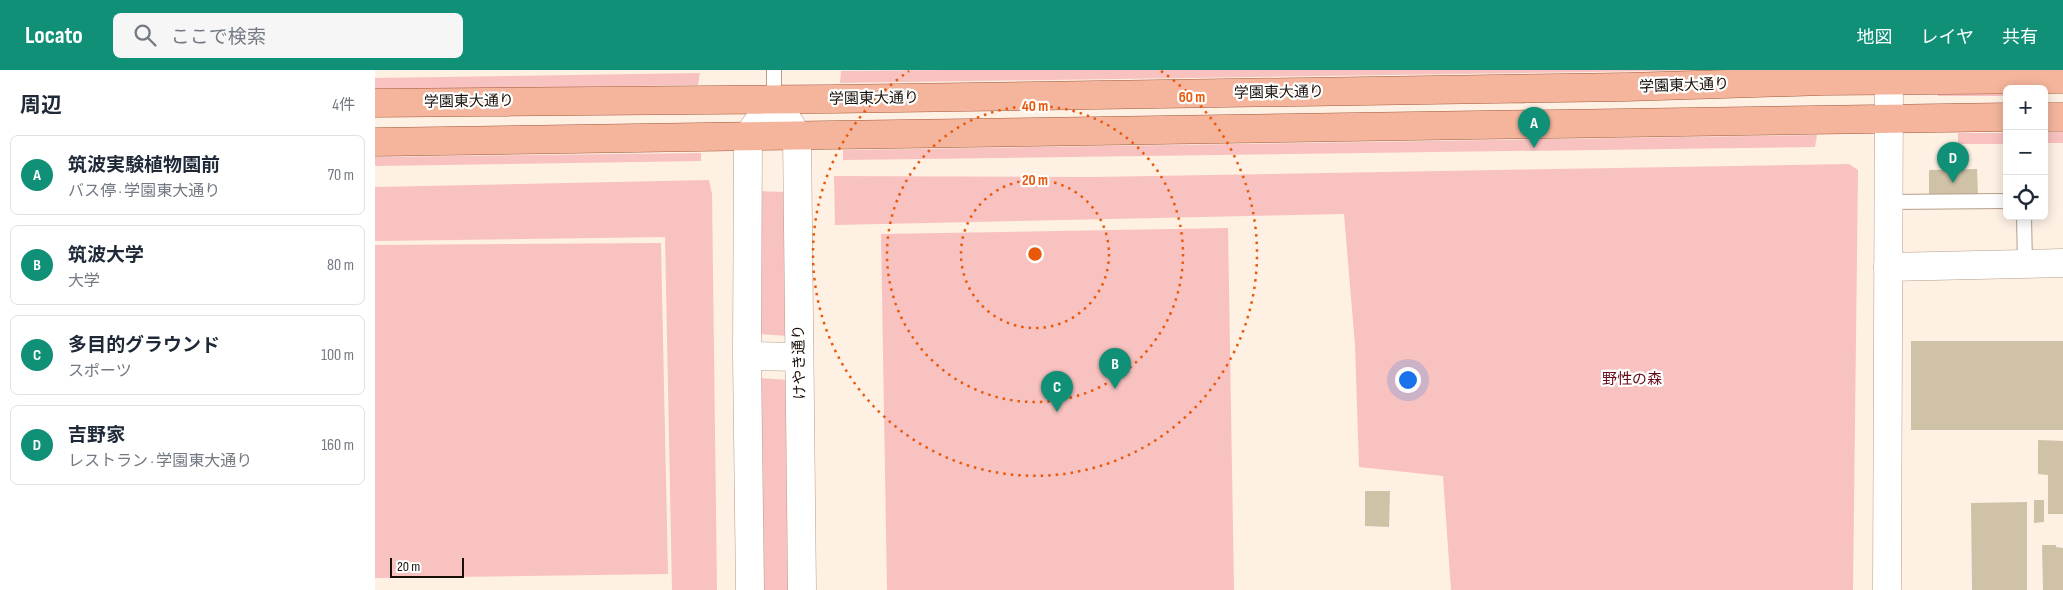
<!DOCTYPE html>
<html lang="ja">
<meta charset="utf-8">
<style>
body{margin:0;font-family:"Sofia Sans Condensed","Noto Sans JP",sans-serif;background:#f6f6f7;color:#1f2937}
.controls{position:absolute;right:15px;top:15px;display:grid;overflow:hidden;border-radius:8px;box-shadow:0 2px 12px #0003}
.controls button{width:45px;height:45px;display:grid;place-items:center;padding:0;border:0;border-bottom:1px solid #e0e1e3;background:#fff;color:#1f2937;font:25px sans-serif}
.scale{position:absolute;left:15px;bottom:12px;width:74px;box-sizing:border-box;padding-left:5px;border:2px solid #170f08;border-top:0;font-size:14px;line-height:18px;white-space:nowrap;color:#170f08;-webkit-text-stroke:4px #fff;paint-order:stroke}
.you{position:absolute;left:1032px;top:309px;width:18px;height:18px;margin:-12px;border:4px solid #fff;border-radius:50%;background:#1a73e8;box-shadow:0 0 0 8px #1a73e833}
.badge{display:grid;place-items:center;width:32px;height:32px;border-radius:50%;background:#109076;color:#fff;font-size:16px;font-weight:700}
.pin{position:absolute;translate:-50% -41px;filter:drop-shadow(0 1px 2px #0008)}
.pin::after{content:'';position:absolute;top:26px;width:18px;height:15px;background:inherit;clip-path:polygon(0 0,100% 0,50% 100%)}
.list{margin:0;padding:0;list-style:none}
h2{display:flex;justify-content:space-between;align-items:center;height:65px;margin:0;padding:0 20px;font-size:21px}
h2 small{font-size:16px;font-weight:400;color:#747a83}
.list li{display:grid;grid-template-columns:32px 1fr auto;gap:15px;align-items:center;box-sizing:border-box;height:80px;margin:0 10px 10px;padding:0 10px;border:1px solid #e0e1e3;border-radius:8px}
.list b{display:block;font-size:19px;white-space:nowrap}
.list p{margin:0;font-size:16px;white-space:nowrap;color:#747a83}
.list em{font-size:16px;font-style:normal;color:#747a83}
.icon{flex:none;width:28px;height:28px;fill:none;stroke:currentColor;stroke-width:2;stroke-linecap:round;stroke-linejoin:round}
.map{position:relative;flex:none;width:1688px;height:520px;overflow:hidden}
header{display:flex;align-items:center;gap:30px;box-sizing:border-box;height:70px;padding:0 25px;background:#109076;color:#fff}
header strong{font-size:24px}
nav{display:flex;gap:28px;margin-inline-start:auto;font-size:18px}
.search{width:350px;height:45px;background:#f6f6f7;display:flex;align-items:center;gap:12px;box-sizing:border-box;padding:0 18px;border-radius:8px;color:#747a83;font-size:19px}
main{display:flex}
aside{flex:1;background:#fff}
.map>svg:first-child{display:block}
</style>
<header>
<strong>Locato</strong>
<div class="search"><svg class="icon" aria-label="search" viewBox="0 0 24 24"><circle cx="10" cy="10" r="6"/><path d="M15 15l6 6"/></svg>ここで検索</div>
<nav><a>地図</a><a>レイヤ</a><a>共有</a></nav>
</header>
<main>
<aside>
<h2>周辺<small>4件</small></h2>
<ul class="list">
<li><span class="badge">A</span><div><b>筑波実験植物園前</b><p>バス停 · 学園東大通り</p></div><em>70 m</em></li>
<li><span class="badge">B</span><div><b>筑波大学</b><p>大学</p></div><em>80 m</em></li>
<li><span class="badge">C</span><div><b>多目的グラウンド</b><p>スポーツ</p></div><em>100 m</em></li>
<li><span class="badge">D</span><div><b>吉野家</b><p>レストラン · 学園東大通り</p></div><em>160 m</em></li>
</ul>
</aside>
<div class="map">
<svg width="1688" height="520" viewBox="0 0 1688 520">
<rect width="100%" height="100%" fill="#fef0e3"/>
<path fill="#f8c2c0" d="M 570,0 L 1346,0 L 465,13 L 466,1 Z
M 325,3 L 323,15 L 0,20 L 0,8 Z
M 1632,23 L 1632,26 L 1563,26 L 1563,24 Z
M 1669,62 L 1688,62 L 1688,73 L 1669,73 Z
M 1583,63 L 1632,63 L 1632,74 L 1583,74 Z
M 1442,65 L 1440,77 L 468,90 L 468,80 Z
M 326,83 L 326,91 L 0,96 L 0,87 Z
M 1474,94 L 1483,100 L 1478,520 L 1076,520 L 1068,406 L 984,397 L 980,275 L 969,144 L 460,155 L 459,106 L 717,107 Z
M 334,110 L 337,124 L 342,520 L 297,520 L 290,167 L 0,171 L 0,117 Z
M 383,121 L 412,122 L 413,266 L 384,264 Z
M 853,158 L 859,520 L 512,520 L 506,164 Z
M 286,173 L 293,504 L 0,508 L 0,175 Z
M 384,308 L 414,310 L 416,520 L 387,520 Z"/>
<path fill="#cfc2a7" d="M 1602,99 L 1603,125 L 1554,126 L 1554,100 Z
M 1536,271 L 1688,271 L 1688,360 L 1536,360 Z
M 1663,370 L 1688,371 L 1688,444 L 1673,444 L 1673,405 L 1663,404 Z
M 990,421 L 1015,421 L 1014,457 L 990,456 Z
M 1659,430 L 1669,430 L 1669,452 L 1659,453 Z
M 1652,432 L 1652,520 L 1597,520 L 1596,433 Z
M 1667,475 L 1681,475 L 1681,477 L 1688,478 L 1688,520 L 1668,520 Z"/>
<g fill="none" stroke-linecap="round" stroke-linejoin="round">
<defs>
<path id="lane" d="M 399,0 L 399,29
M 1512,132 L 1632,131
M 1649,146 L 1650,194"/>
<path id="street" d="M 1513,197 L 1688,193"/>
<path id="secondary" d="M 372,286 L 424,287
M 375,520 L 372,286 L 373,66 L 399,29 L 422,65 L 427,520
M 1512,520 L 1514,11"/>
<path id="primary" d="M 0,33 L 457,29 L 1252,17 L 1450,11 L 1688,9
M 1669,47 L 1688,47
M 0,72 L 1632,47"/>
</defs>
<use href="#lane" stroke="#b59e8a" stroke-width="16"/>
<use href="#street" stroke="#b59e8a" stroke-width="29"/>
<use href="#secondary" stroke="#b59e8a" stroke-width="29"/>
<use href="#primary" stroke="#a25b3d" stroke-width="29"/>
<use href="#lane" stroke="#fff" stroke-width="14"/>
<use href="#street" stroke="#fff" stroke-width="28"/>
<use href="#secondary" stroke="#fff" stroke-width="28"/>
<use href="#primary" stroke="#f4b59c" stroke-width="28"/>
</g>
<g fill="none" stroke="#e8590c" stroke-width="2.5" stroke-dasharray="2.5 5">
<circle cx="660" cy="184" r="74"/>
<circle cx="660" cy="184" r="148"/>
<path d="M786 1A222 222 0 1 1 534 1"/>
</g>
<g text-anchor="middle" stroke-width="4.5" stroke-linejoin="round" paint-order="stroke">
<g font-size="15" fill="#170f08" stroke="#fff">
<text transform="translate(1309 15) rotate(-2)" y="5">学園東大通り</text>
<text transform="translate(904 22) rotate(-1)" y="5">学園東大通り</text>
<text transform="translate(499 28) rotate(-1)" y="5">学園東大通り</text>
<text transform="translate(94 31) rotate(-1)" y="5">学園東大通り</text>
<text transform="translate(424 292) rotate(-91)" y="5">けやき通り</text>
</g>
<g font-size="15" fill="#640a18" stroke="#fff">
<text x="1257" y="314">野性の森</text>
</g>
</g>
<circle cx="660" cy="184" r="8" fill="#e8590c" stroke="#fff" stroke-width="2.5"/>
<g font-size="15" text-anchor="middle" font-weight="bold" fill="#e8590c" stroke="#fff" stroke-width="4.5" stroke-linejoin="round" paint-order="stroke">
<text x="817" y="32">60 m</text>
<text x="660" y="41">40 m</text>
<text x="660" y="115">20 m</text>
</g>
</svg>
<div class="controls">
<button>+</button>
<button>−</button>
<button><svg class="icon" aria-label="locate" viewBox="0 0 24 24"><circle cx="12" cy="12" r="6"/><path d="M12 2v4M12 18v4M2 12h4M18 12h4"/></svg></button>
</div>
<div class="scale">20 m</div>
<div class="you"></div>
<div class="pin badge" style="left:1159px;top:78px">A</div>
<div class="pin badge" style="left:740px;top:319px">B</div>
<div class="pin badge" style="left:682px;top:342px">C</div>
<div class="pin badge" style="left:1578px;top:113px">D</div>
</div>
</main>
